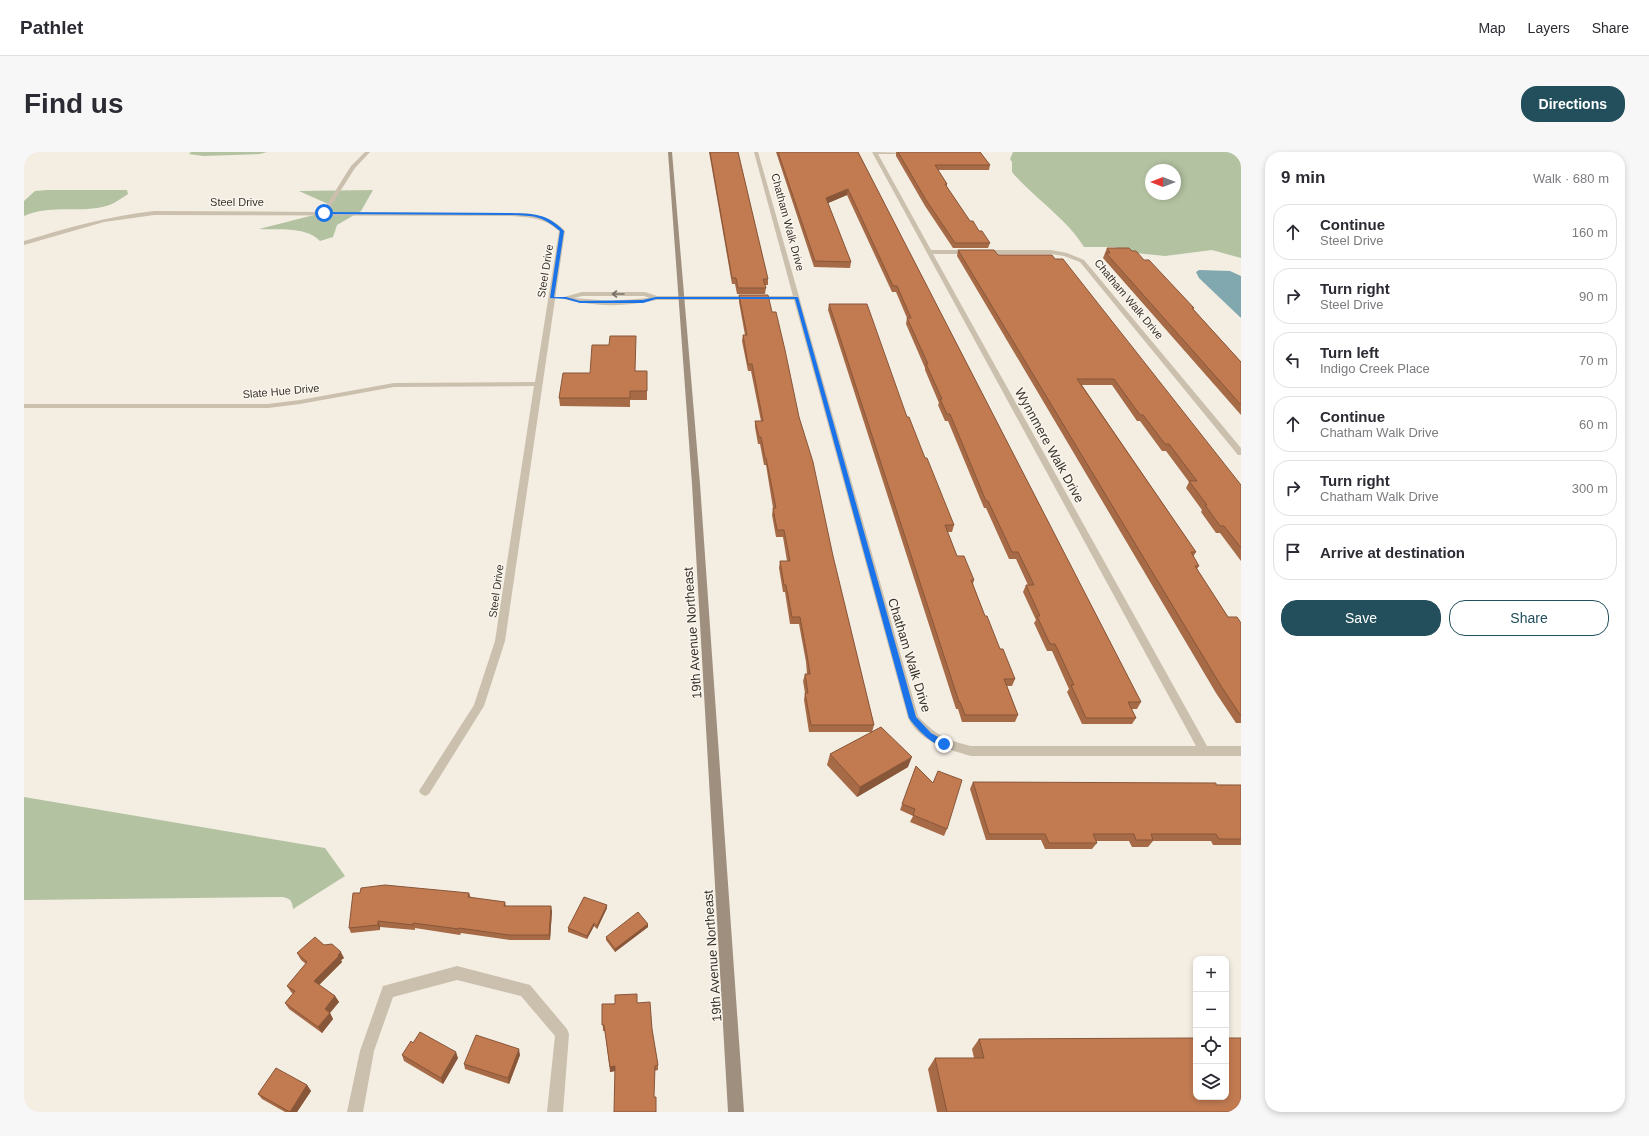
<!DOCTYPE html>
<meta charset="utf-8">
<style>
body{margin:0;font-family:Arial,sans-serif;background:#f7f7f7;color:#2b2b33}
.controls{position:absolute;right:12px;bottom:12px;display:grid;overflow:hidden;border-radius:8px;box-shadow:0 2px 6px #0003}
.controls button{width:36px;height:36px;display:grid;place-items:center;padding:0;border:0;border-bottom:1px solid #e1e1e2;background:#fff;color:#2b2b33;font:20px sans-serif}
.compass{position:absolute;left:1121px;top:12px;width:36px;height:36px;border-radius:50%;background:#fff;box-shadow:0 2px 6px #0003;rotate:270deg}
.stop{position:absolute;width:12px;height:12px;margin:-9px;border:3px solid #1a73e8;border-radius:50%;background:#fff}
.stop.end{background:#1a73e8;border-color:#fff;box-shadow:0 1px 4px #0008}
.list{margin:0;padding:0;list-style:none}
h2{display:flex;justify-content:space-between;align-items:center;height:52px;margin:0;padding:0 16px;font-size:17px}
h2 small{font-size:13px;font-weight:400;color:#7c7c81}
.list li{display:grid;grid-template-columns:26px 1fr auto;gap:12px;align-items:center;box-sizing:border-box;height:56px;margin:0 8px 8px;padding:0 8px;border:1px solid #e1e1e2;border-radius:16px}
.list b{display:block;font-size:15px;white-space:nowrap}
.list p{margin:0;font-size:13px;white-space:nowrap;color:#7c7c81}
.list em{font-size:13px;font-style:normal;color:#7c7c81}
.actions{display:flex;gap:8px;padding:12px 16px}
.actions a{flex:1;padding:9px 0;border:1px solid #224f5b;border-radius:16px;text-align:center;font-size:14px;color:#224f5b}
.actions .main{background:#224f5b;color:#fff}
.icon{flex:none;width:22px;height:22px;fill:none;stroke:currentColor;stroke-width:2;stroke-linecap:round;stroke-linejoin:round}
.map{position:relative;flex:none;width:1217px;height:960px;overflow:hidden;border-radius:16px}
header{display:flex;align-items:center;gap:24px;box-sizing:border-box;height:56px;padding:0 20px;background:#fff;border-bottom:1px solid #e1e1e2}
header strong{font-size:19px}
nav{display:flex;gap:22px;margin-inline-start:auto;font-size:14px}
.intro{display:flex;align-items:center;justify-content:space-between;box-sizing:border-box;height:96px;padding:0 24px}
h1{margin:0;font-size:28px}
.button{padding:10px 18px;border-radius:16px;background:#224f5b;color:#fff;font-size:14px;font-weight:700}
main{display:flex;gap:24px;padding:0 24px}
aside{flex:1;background:#fff;border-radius:16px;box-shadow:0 2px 6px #0003}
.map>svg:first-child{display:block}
</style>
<header>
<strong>Pathlet</strong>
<nav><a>Map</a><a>Layers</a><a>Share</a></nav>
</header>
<div class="intro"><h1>Find us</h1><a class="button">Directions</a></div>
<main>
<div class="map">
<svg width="1217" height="960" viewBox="0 0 1217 960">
<rect width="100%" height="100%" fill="#f3ede2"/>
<path fill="#b3c2a1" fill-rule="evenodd" d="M 167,0 L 243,0 L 236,2 L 179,4 L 165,2 Z
M 989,0 L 1217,0 L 1217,106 L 1188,98 L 1141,104 L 1102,100 L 1091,95 L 1060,95 C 1042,66 1010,46 988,20 L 988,10 L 986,7 ZM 1127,18 L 1151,18 L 1151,42 L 1127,42 Z
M 23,38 L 103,38 L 104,42 C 99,45 94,49 88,52 C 60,63 29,51 0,64 L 0,49 L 11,39 Z
M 349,38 L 337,59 L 313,73 L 309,85 L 296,89 C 282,74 254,78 235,77 L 298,61 L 304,52 L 275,39 Z
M 0,645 L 301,696 L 321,724 L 269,757 C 268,749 267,747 259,745 L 0,748 Z"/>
<path fill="#81a7af" d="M 1175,118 L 1206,119 L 1217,124 L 1217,166 L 1175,126 L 1172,120 Z"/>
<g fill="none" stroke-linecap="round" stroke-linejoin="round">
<path fill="#cbbfad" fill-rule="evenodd" d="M 341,0 L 346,0 L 331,16 L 303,60 L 501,61 C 517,63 530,67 541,79 L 481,489 L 460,554 L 405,642 L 401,644 L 397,642 L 395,639 L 450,553 L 471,489 L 510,234 L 370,235 L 276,252 L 244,256 L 0,256 L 0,252 L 244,252 L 276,248 L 370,231 L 511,230 L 535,79 C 521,66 505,65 487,64 L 130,63 L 80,70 L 0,93 L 0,89 C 43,76 85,64 130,59 L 298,60 L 327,14 Z
M 730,0 L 734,0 L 894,564 C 911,583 923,588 947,594 L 1172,594 L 848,0 L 888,1 L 886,2 L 854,2 L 907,98 L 1027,98 L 1043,101 L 1060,108 L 1217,296 L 1217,303 L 1214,303 L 1056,110 L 1040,104 L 1027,102 L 909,102 L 1183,594 L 1217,594 L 1217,604 L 947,604 C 923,597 896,590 884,566 L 770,148 L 632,148 C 602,155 570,155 540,147 L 540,145 L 558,140 L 621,140 L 633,144 L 769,144 ZM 558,144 L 620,144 L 625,146 L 587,149 L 550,146 Z
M 433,814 L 506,833 L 543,877 L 545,882 L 539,960 L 523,960 L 531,884 L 497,844 L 433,828 L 369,845 L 350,899 L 339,960 L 323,960 L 336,899 L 359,834 Z"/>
<path fill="#9f8f7e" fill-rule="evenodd" d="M 644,0 L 648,0 L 676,332 L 720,960 L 704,960 L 668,332 Z"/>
</g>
<path fill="#a76a46" d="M 685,0 L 714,0 L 744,127 L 744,133 L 741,133 L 742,136 L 741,142 L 713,142 L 711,132 L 708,132 Z
M 752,0 L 834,0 L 1117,550 L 1113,557 L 1108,557 L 1112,566 L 1108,572 L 1058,572 L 1043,540 L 1045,537 L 1028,499 L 1023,499 L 1010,471 L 1012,468 L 999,440 L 1002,433 L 1004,433 L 992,407 L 985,407 L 962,356 L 960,356 L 924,269 L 921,269 L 914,253 L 915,251 L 901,218 L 901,216 L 882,172 L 883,166 L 872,140 L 868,140 L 823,43 L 804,51 L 827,110 L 826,116 L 790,115 Z
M 872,0 L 956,0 L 966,13 L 965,18 L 914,18 L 923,32 L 923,35 L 946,69 L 966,91 L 964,96 L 929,96 L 901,54 L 872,4 Z
M 1083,96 L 1108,99 L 1120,108 L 1170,156 L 1169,157 L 1217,210 L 1217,263 L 1079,106 Z
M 934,98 L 974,103 L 1217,333 L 1217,409 L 1196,381 L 1192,381 L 1177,360 L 1178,358 L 1162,336 L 1165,330 L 1142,299 L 1138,299 L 1116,269 L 1113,269 L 1088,233 L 1058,233 L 1172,400 L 1169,405 L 1175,414 L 1173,417 L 1204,465 L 1217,471 L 1217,571 L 1212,571 L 1192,541 L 933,104 Z
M 715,143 L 775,265 L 850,573 L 848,580 L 884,615 L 833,645 L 803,613 L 806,602 L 848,580 L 785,580 L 780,548 L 781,541 L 779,529 L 781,522 L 783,522 L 782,510 L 775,472 L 766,472 L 761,440 L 759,440 L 755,416 L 756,409 L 763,409 L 759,385 L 752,385 L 748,363 L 749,356 L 742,313 L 740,313 L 736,292 L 734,292 L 731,275 L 731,269 L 737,269 L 727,219 L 724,219 L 718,189 L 719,183 L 721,183 L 715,150 Z
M 805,152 L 883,265 L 930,373 L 928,380 L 923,380 L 933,404 L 950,428 L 949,432 L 961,464 L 976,497 L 991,527 L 988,534 L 983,534 L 994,563 L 991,570 L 938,570 L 934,557 L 932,557 L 804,158 Z
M 611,219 L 623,219 L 623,248 L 606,248 L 606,255 L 536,254 L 535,246 L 566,221 Z
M 892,614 L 923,677 L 920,684 L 886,670 L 889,664 L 876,658 Z
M 949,630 L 1217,633 L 1217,693 L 1189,693 L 1187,689 L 1129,689 L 1124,695 L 1108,695 L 1105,689 L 1072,689 L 1073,691 L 1068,697 L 1021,697 L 1017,688 L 962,688 L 946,637 Z
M 445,741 L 447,746 L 481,750 L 482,754 L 528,759 L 526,788 L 486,788 L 437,781 L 436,783 L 391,776 L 391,778 L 356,775 L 356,778 L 327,781 L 325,776 Z
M 583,756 L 573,777 L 570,774 L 563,787 L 544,780 L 544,776 Z
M 624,772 L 624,775 L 591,800 L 582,788 L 582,785 Z
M 300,793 L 320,806 L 317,808 L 318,810 L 295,833 L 311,844 L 315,850 L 306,861 L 309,867 L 298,881 L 265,857 L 261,851 L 269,842 L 267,840 L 263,834 L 282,812 L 277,808 L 273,801 Z
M 613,851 L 628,877 L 634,913 L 634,918 L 630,919 L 630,945 L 591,919 L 586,920 L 581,879 L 579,879 L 578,852 Z
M 955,887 L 1217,960 L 913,960 L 904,917 L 911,906 L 950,906 L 948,897 Z
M 389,891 L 434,906 L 419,932 L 380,909 L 378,903 Z
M 496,903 L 485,932 L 441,917 L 440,912 Z
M 283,933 L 287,939 L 273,960 L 261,960 L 238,947 L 234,942 Z"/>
<path fill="#885639" d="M 824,37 L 823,43 L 802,52 L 802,46 Z
M 888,605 L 884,615 L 833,645 L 836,635 Z
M 583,753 L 583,756 L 573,777 L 573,774 Z
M 527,754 L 528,759 L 526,788 L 525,783 Z
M 354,769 L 356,775 L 356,778 L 354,773 Z
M 570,771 L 570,774 L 563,787 L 563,784 Z
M 624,772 L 624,775 L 591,800 L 591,797 Z
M 317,800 L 320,806 L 317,808 L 318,810 L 293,835 L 290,829 Z
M 311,844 L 315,850 L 304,863 L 301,857 Z
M 306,861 L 309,867 L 298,881 L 294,875 Z
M 495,897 L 496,903 L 485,932 L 484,926 Z
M 432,900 L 434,906 L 419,932 L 417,926 Z
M 591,914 L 591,919 L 586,920 L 586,915 Z
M 283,933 L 287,939 L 273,960 L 266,960 Z"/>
<path fill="#c27b51" stroke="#885639" d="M 686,0 L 714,0 L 744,127 L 739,127 L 742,136 L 714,136 L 712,126 L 708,126 Z
M 754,0 L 834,0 L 1117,550 L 1104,550 L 1112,566 L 1062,566 L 1047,533 L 1050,533 L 1031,492 L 1026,492 L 1013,464 L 1016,464 L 1002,433 L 1010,433 L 994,400 L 988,400 L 964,349 L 962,349 L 926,262 L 923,262 L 916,247 L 918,247 L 902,212 L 904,212 L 883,166 L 887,166 L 873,134 L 869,134 L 824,37 L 802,46 L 827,110 L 791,109 Z
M 874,0 L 956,0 L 966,13 L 911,13 L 923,32 L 921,32 L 946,69 L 949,69 L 955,79 L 958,79 L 966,91 L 931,91 L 902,48 Z
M 1083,96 L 1105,96 L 1108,99 L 1112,99 L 1120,108 L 1125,108 L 1170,156 L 1168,156 L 1217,210 L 1217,253 L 1082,101 L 1086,101 Z
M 934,98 L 970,98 L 974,103 L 1028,103 L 1031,107 L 1039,107 L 1217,333 L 1217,396 L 1200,374 L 1196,374 L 1181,353 L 1183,353 L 1165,329 L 1173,329 L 1145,292 L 1141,292 L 1119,263 L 1116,263 L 1090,227 L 1053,227 L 1172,400 L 1167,400 L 1175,414 L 1171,414 L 1204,465 L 1213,465 L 1217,471 L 1217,564 L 1197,534 Z
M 715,143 L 744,143 L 748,160 L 752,160 L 761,198 L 775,265 L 789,310 L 809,404 L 850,573 L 787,573 L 781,541 L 784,541 L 781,522 L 786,522 L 783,503 L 776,465 L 768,465 L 762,433 L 760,433 L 756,409 L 766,409 L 760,378 L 753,378 L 749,356 L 752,356 L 742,306 L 741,306 L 737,285 L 735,285 L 731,269 L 739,269 L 728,212 L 724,212 L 719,183 L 723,183 Z
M 805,152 L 843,152 L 883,265 L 885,265 L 901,306 L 903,306 L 930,373 L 921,373 L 933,404 L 940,404 L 950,428 L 947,428 L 961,464 L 963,464 L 976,497 L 979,497 L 991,527 L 980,527 L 994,563 L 941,563 L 936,550 L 935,550 Z
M 586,184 L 612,184 L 611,219 L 623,219 L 623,239 L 606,239 L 606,246 L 535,246 L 539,221 L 566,221 L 568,193 L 585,193 Z
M 857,575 L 888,605 L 836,635 L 806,602 Z
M 892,614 L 909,631 L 914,619 L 938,628 L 923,677 L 889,663 L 891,657 L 878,652 Z
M 949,630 L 1192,631 L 1192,633 L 1217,633 L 1217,687 L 1195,687 L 1192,682 L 1127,682 L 1129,688 L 1112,688 L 1110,682 L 1069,682 L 1073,691 L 1025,691 L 1021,682 L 965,682 Z
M 361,733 L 445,741 L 444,745 L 481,750 L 480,754 L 527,754 L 525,783 L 485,783 L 435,776 L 435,777 L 389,771 L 389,773 L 354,769 L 354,773 L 325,776 L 329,741 L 336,741 L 337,736 Z
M 560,745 L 583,753 L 573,774 L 570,771 L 563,784 L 544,776 Z
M 614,760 L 624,772 L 591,797 L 582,785 Z
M 291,785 L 300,793 L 308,792 L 317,800 L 314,803 L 315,804 L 290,829 L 311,844 L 301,857 L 306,861 L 294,875 L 261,851 L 271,839 L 263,834 L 283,810 L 273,801 Z
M 613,842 L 613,851 L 626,850 L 628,877 L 634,913 L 631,914 L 630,945 L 632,945 L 632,960 L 590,960 L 591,914 L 586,915 L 580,873 L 578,873 L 578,852 L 591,852 L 591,843 Z
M 396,880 L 432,900 L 417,926 L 378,903 L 387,889 L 389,891 Z
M 452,883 L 495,897 L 484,926 L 440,912 Z
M 1172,886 L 1172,945 L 1202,945 L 1202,886 L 1217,886 L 1217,960 L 923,960 L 911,906 L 960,906 L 955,887 Z
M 252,916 L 283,933 L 266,960 L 234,942 Z"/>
<defs><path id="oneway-shaft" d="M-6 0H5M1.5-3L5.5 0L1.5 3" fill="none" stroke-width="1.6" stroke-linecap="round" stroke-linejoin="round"/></defs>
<use stroke="#7b7166" href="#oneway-shaft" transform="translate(594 142) rotate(180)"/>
<path fill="#1a73e8" d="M 298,60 L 487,61 C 511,62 522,61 540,79 L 530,145 L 542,145 L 556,149 L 619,148 L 632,145 L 774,145 L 892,565 L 907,581 L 923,590 L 923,594 C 911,597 891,575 885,566 L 771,147 L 632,147 L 619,151 L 556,151 L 542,147 L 526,146 L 536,79 C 517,63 511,64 487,63 L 300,62 Z"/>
<g text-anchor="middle" stroke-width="3" stroke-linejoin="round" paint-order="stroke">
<g font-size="11" fill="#3a322c" stroke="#faf6ee">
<text x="213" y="54">Steel Drive</text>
<text transform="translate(764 70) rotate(75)" y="4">Chatham Walk Drive</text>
<text transform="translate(521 119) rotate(-81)" y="4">Steel Drive</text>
<text transform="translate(1105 147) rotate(50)" y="4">Chatham Walk Drive</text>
<text transform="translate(257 239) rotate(-5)" y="4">Slate Hue Drive</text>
<text transform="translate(472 439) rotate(-82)" y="4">Steel Drive</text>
</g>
<g font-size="13" fill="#3a322c" stroke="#faf6ee">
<text transform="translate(1026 293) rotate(61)" y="5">Wynnmere Walk Drive</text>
<text transform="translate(668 481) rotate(-94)" y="5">19th Avenue Northeast</text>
<text transform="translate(886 503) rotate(73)" y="5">Chatham Walk Drive</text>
<text transform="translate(688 804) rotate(-94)" y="5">19th Avenue Northeast</text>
</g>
</g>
</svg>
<div class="controls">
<button>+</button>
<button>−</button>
<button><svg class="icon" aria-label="locate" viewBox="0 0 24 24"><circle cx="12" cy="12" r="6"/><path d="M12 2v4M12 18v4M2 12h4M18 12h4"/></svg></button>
<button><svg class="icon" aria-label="layers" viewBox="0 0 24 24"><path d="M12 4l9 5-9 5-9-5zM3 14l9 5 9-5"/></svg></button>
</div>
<svg class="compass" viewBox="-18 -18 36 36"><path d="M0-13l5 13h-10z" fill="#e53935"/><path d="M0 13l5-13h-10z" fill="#7c7c81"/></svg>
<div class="stop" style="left:300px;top:61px"></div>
<div class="stop end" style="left:920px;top:592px"></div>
</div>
<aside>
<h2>9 min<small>Walk · 680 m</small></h2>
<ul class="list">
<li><svg class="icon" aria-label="ahead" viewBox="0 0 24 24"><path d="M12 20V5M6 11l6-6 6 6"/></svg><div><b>Continue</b><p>Steel Drive</p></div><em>160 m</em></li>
<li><svg class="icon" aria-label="right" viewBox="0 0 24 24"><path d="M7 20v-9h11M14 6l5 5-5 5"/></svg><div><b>Turn right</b><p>Steel Drive</p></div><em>90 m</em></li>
<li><svg class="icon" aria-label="left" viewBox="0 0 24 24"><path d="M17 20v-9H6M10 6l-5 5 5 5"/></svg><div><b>Turn left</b><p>Indigo Creek Place</p></div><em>70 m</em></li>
<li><svg class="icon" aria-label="ahead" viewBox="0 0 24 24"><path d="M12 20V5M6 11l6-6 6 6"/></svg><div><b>Continue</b><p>Chatham Walk Drive</p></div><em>60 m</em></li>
<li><svg class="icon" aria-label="right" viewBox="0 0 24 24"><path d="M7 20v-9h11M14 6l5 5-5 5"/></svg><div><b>Turn right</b><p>Chatham Walk Drive</p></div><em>300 m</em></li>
<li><svg class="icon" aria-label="arrive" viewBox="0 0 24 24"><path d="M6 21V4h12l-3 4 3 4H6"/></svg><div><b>Arrive at destination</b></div></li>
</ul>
<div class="actions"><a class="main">Save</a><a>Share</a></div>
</aside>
</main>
